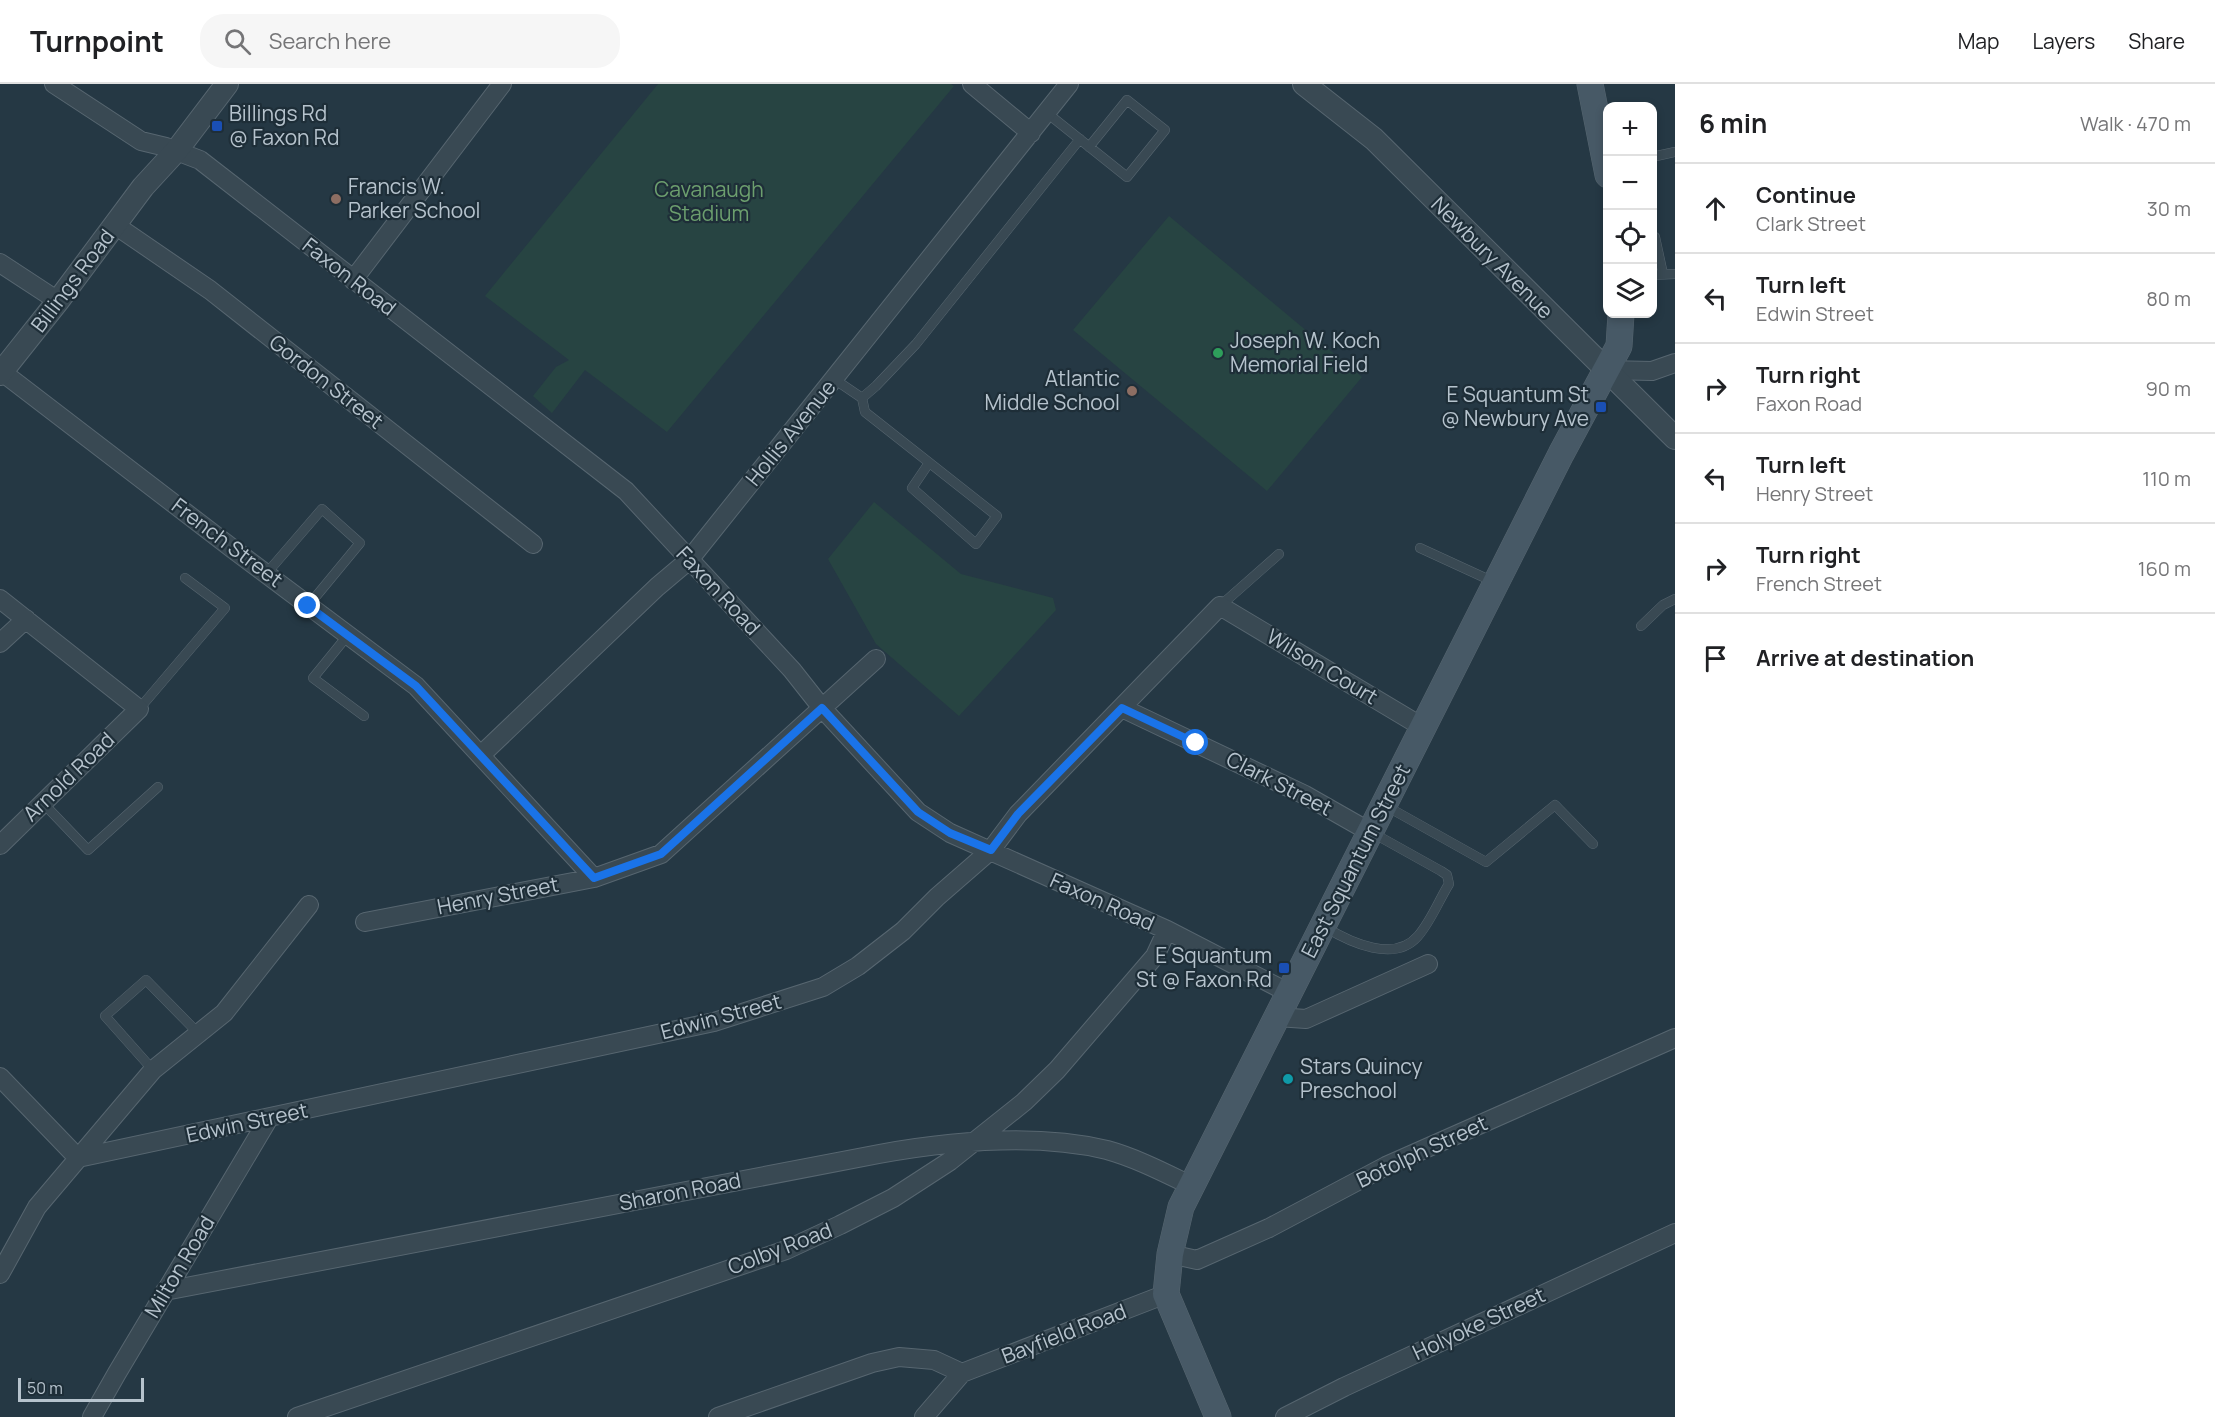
<!DOCTYPE html>
<meta charset="utf-8">
<style>
body{margin:0;font-family:Manrope,sans-serif;background:#f6f6f6;color:#202124}
.controls{position:absolute;right:18px;top:18px;display:grid;overflow:hidden;border-radius:12px;box-shadow:0 3px 9px #0003}
.controls button{width:54px;height:54px;display:grid;place-items:center;padding:0;border:0;border-bottom:2px solid #e0e0e0;background:#fff;color:#202124;font:30px sans-serif}
.scale{position:absolute;left:18px;bottom:15px;width:126px;box-sizing:border-box;padding-left:6px;border:3px solid #b6c3cd;border-top:0;font-size:16px;line-height:21px;white-space:nowrap;color:#b6c3cd;-webkit-text-stroke:4px #1e2e38;paint-order:stroke}
.stop{position:absolute;width:18px;height:18px;margin:-14px;border:4px solid #1a73e8;border-radius:50%;background:#fff}
.stop.end{background:#1a73e8;border-color:#fff;box-shadow:0 2px 6px #0008}
.list{margin:0;padding:0;list-style:none}
h2{display:flex;justify-content:space-between;align-items:center;height:78px;margin:0;padding:0 24px;font-size:26px}
h2 small{font-size:20px;font-weight:400;color:#757577}
.list li{display:grid;grid-template-columns:39px 1fr auto;gap:18px;align-items:center;box-sizing:border-box;height:90px;padding:0 24px;border-top:2px solid #e0e0e0}
.list b{display:block;font-size:22px;white-space:nowrap}
.list p{margin:0;font-size:20px;white-space:nowrap;color:#757577}
.list em{font-size:20px;font-style:normal;color:#757577}
.icon{flex:none;width:33px;height:33px;fill:none;stroke:currentColor;stroke-width:2;stroke-linecap:round;stroke-linejoin:round}
.map{position:relative;flex:none;width:1675px;height:1333px;overflow:hidden}
header{display:flex;align-items:center;gap:36px;box-sizing:border-box;height:84px;padding:0 30px;background:#fff;border-bottom:2px solid #e0e0e0}
header strong{font-size:28px}
nav{display:flex;gap:33px;margin-inline-start:auto;font-size:21px}
.search{width:420px;height:54px;background:#f6f6f6;display:flex;align-items:center;gap:15px;box-sizing:border-box;padding:0 21px;border-radius:24px;color:#757577;font-size:22px}
main{display:flex}
aside{flex:1;background:#fff}
.map>svg:first-child{display:block}
</style>
<header>
<strong>Turnpoint</strong>
<div class="search"><svg class="icon" aria-label="search" viewBox="0 0 24 24"><circle cx="10" cy="10" r="6"/><path d="M15 15l6 6"/></svg>Search here</div>
<nav><a>Map</a><a>Layers</a><a>Share</a></nav>
</header>
<main>
<div class="map">
<svg width="1675" height="1333" viewBox="0 0 1675 1333">
<rect width="100%" height="100%" fill="#253844"/>
<path fill="#274442" d="M 658,0 L 951,0 L 954,2 L 667,348 L 585,286 L 552,329 L 533,312 L 556,283 L 569,276 L 485,212 Z
M 1169,132 L 1362,293 L 1267,407 L 1073,246 Z
M 874,418 L 961,490 L 1053,514 L 1056,526 L 959,632 L 876,560 L 828,475 Z"/>
<g fill="none" stroke-linecap="round" stroke-linejoin="round">
<defs>
<path id="service" d="M 1047,29 L 1127,93 L 1165,46 L 1127,16 L 1089,63
M 1652,73 L 1675,68
M 1655,153 L 1663,190
M 1652,191 L 1675,190
M 834,295 L 862,314 L 865,328 L 997,432 L 976,460 L 912,404 L 929,379
M 862,314 L 876,302 L 916,260 L 1080,55
M 1420,464 L 1494,498
M 266,490 L 322,425 L 360,459 L 308,522
M 1220,522 L 1279,470
M 1641,542 L 1663,521 L 1675,515
M 348,551 L 313,594 L 364,632
M 139,625 L 225,524 L 185,494
M 43,719 L 88,766 L 158,703
M 1386,722 L 1486,778 L 1555,721 L 1593,760
M 1325,843 C 1351,859 1395,879 1418,852 C 1431,837 1439,816 1449,800 L 1447,791 L 1441,787 L 1371,748
M 153,986 L 105,932 L 146,896 L 198,949"/>
<path id="minor" d="M 54,0 L 141,57 L 166,63 L 200,76 L 626,407 L 792,586 L 822,624 L 918,728 L 950,749 L 1167,846 L 1289,909
M 972,0 L 1031,49
M 115,141 L 210,206 L 533,460
M 0,179 L 58,217
M 353,196 L 502,0
M 1606,286 L 1652,287 L 1675,279
M 2,288 L 233,465 L 416,602 L 594,794
M 0,515 L 139,625 L 0,761
M 0,559 L 26,535
M 1122,624 L 1305,711 L 1370,748
M 481,671 L 657,503 L 689,476 L 1069,0
M 365,838 L 594,794 L 661,770 L 876,575
M 1277,933 L 1306,935 L 1428,880
M 0,993 L 78,1074
M 78,1074 L 714,938 L 823,903 L 858,882 L 903,847 L 937,813 L 991,766 L 1018,730 L 1220,522 L 1424,644
M 1170,1170 L 1197,1176 L 1269,1144 L 1386,1082 L 1675,954
M 0,1190 L 37,1123 L 153,986 L 224,929 L 309,821
M 165,1207 L 879,1070 C 951,1057 1036,1049 1107,1066 C 1136,1074 1165,1089 1192,1102
M 92,1333 L 117,1289 L 269,1034
M 297,1333 L 786,1166 L 840,1141 L 893,1114 L 950,1077 L 1024,1018 L 1057,986 L 1155,872 L 1167,846
M 718,1333 L 872,1279 L 899,1273 L 934,1276 L 962,1289
M 924,1333 L 962,1289 L 1166,1210
M 1285,1333 L 1344,1303 L 1675,1149"/>
<path id="tertiary" d="M 1304,0 L 1374,55 L 1675,354
M 0,290 L 58,217 L 143,103 L 177,66 L 227,0"/>
<path id="secondary" d="M 1590,0 L 1608,91
M 1218,1333 L 1166,1210 L 1170,1170 L 1181,1123 L 1561,370 L 1619,262 L 1621,230"/>
</defs>
<use href="#service" stroke="#576670" stroke-width="10"/>
<use href="#minor" stroke="#576670" stroke-width="20"/>
<use href="#tertiary" stroke="#576670" stroke-width="24"/>
<use href="#secondary" stroke="#576670" stroke-width="27"/>
<use href="#service" stroke="#394953" stroke-width="9"/>
<use href="#minor" stroke="#394953" stroke-width="18"/>
<use href="#tertiary" stroke="#394953" stroke-width="22"/>
<use href="#secondary" stroke="#475966" stroke-width="26"/>
</g>
<g fill="none" stroke-linecap="round" stroke-linejoin="round">
<path stroke="#1a73e8" stroke-width="8" d="M 308,522 L 416,602 L 594,794 L 661,770 L 822,624 L 918,728 L 950,749 L 991,766 L 1018,730 L 1122,624 L 1196,659"/>
</g>
<g fill="#1a4fb4" stroke="#1e2e38" stroke-width="2">
<rect x="211" y="36" width="12" height="12" rx="3"/>
<rect x="1595" y="317" width="12" height="12" rx="3"/>
<rect x="1278" y="878" width="12" height="12" rx="3"/>
</g>
<g fill="#8d6e63" stroke="#1e2e38" stroke-width="2">
<circle cx="336" cy="115" r="6"/>
<circle cx="1132" cy="307" r="6"/>
</g>
<circle fill="#2e9e5b" stroke="#1e2e38" stroke-width="2" cx="1218" cy="269" r="6"/>
<circle fill="#0f9aa8" stroke="#1e2e38" stroke-width="2" cx="1288" cy="995" r="6"/>
<g text-anchor="middle" stroke-width="4.5" stroke-linejoin="round" paint-order="stroke">
<g font-size="21" fill="#b6c3cd" stroke="#1e2e38" text-anchor="start">
<text x="229" y="37">Billings Rd<tspan x="229" dy="24">@ Faxon Rd</tspan></text>
<text x="348" y="110">Francis W.<tspan x="348" dy="24">Parker School</tspan></text>
<text x="1230" y="264">Joseph W. Koch<tspan x="1230" dy="24">Memorial Field</tspan></text>
<text x="1120" y="302" text-anchor="end">Atlantic<tspan x="1120" dy="24">Middle School</tspan></text>
<text x="1589" y="318" text-anchor="end">E Squantum St<tspan x="1589" dy="24">@ Newbury Ave</tspan></text>
<text x="1272" y="879" text-anchor="end">E Squantum<tspan x="1272" dy="24">St @ Faxon Rd</tspan></text>
<text x="1300" y="990">Stars Quincy<tspan x="1300" dy="24">Preschool</tspan></text>
</g>
<g font-size="21" fill="#6c9f6e" stroke="#1e2e38">
<text x="709" y="113">Cavanaugh<tspan x="709" dy="24">Stadium</tspan></text>
</g>
<g font-size="21" fill="#b6c3cd" stroke="#1e2e38">
<text transform="translate(1492 174) rotate(45)" y="7">Newbury Avenue</text>
<text transform="translate(349 193) rotate(38)" y="7">Faxon Road</text>
<text transform="translate(73 197) rotate(-53)" y="7">Billings Road</text>
<text transform="translate(326 298) rotate(38)" y="7">Gordon Street</text>
<text transform="translate(791 349) rotate(-51)" y="7">Hollis Avenue</text>
<text transform="translate(227 459) rotate(37)" y="7">French Street</text>
<text transform="translate(718 507) rotate(47)" y="7">Faxon Road</text>
<text transform="translate(1322 583) rotate(31)" y="7">Wilson Court</text>
<text transform="translate(69 693) rotate(-44)" y="7">Arnold Road</text>
<text transform="translate(1279 700) rotate(27)" y="7">Clark Street</text>
<text transform="translate(1356 777) rotate(-63)" y="7">East Squantum Street</text>
<text transform="translate(498 812) rotate(-11)" y="7">Henry Street</text>
<text transform="translate(1102 818) rotate(24)" y="7">Faxon Road</text>
<text transform="translate(721 933) rotate(-15)" y="7">Edwin Street</text>
<text transform="translate(247 1039) rotate(-12)" y="7">Edwin Street</text>
<text transform="translate(1422 1068) rotate(-25)" y="7">Botolph Street</text>
<text transform="translate(680 1108) rotate(-11)" y="7">Sharon Road</text>
<text transform="translate(780 1165) rotate(-21)" y="7">Colby Road</text>
<text transform="translate(180 1183) rotate(-59)" y="7">Milton Road</text>
<text transform="translate(1479 1240) rotate(-25)" y="7">Holyoke Street</text>
<text transform="translate(1064 1250) rotate(-21)" y="7">Bayfield Road</text>
</g>
</g>
</svg>
<div class="controls">
<button>+</button>
<button>−</button>
<button><svg class="icon" aria-label="locate" viewBox="0 0 24 24"><circle cx="12" cy="12" r="6"/><path d="M12 2v4M12 18v4M2 12h4M18 12h4"/></svg></button>
<button><svg class="icon" aria-label="layers" viewBox="0 0 24 24"><path d="M12 4l9 5-9 5-9-5zM3 14l9 5 9-5"/></svg></button>
</div>
<div class="scale">50 m</div>
<div class="stop" style="left:1196px;top:659px"></div>
<div class="stop end" style="left:308px;top:522px"></div>
</div>
<aside>
<h2>6 min<small>Walk · 470 m</small></h2>
<ul class="list">
<li><svg class="icon" aria-label="ahead" viewBox="0 0 24 24"><path d="M12 20V5M6 11l6-6 6 6"/></svg><div><b>Continue</b><p>Clark Street</p></div><em>30 m</em></li>
<li><svg class="icon" aria-label="left" viewBox="0 0 24 24"><path d="M17 20v-9H6M10 6l-5 5 5 5"/></svg><div><b>Turn left</b><p>Edwin Street</p></div><em>80 m</em></li>
<li><svg class="icon" aria-label="right" viewBox="0 0 24 24"><path d="M7 20v-9h11M14 6l5 5-5 5"/></svg><div><b>Turn right</b><p>Faxon Road</p></div><em>90 m</em></li>
<li><svg class="icon" aria-label="left" viewBox="0 0 24 24"><path d="M17 20v-9H6M10 6l-5 5 5 5"/></svg><div><b>Turn left</b><p>Henry Street</p></div><em>110 m</em></li>
<li><svg class="icon" aria-label="right" viewBox="0 0 24 24"><path d="M7 20v-9h11M14 6l5 5-5 5"/></svg><div><b>Turn right</b><p>French Street</p></div><em>160 m</em></li>
<li><svg class="icon" aria-label="arrive" viewBox="0 0 24 24"><path d="M6 21V4h12l-3 4 3 4H6"/></svg><div><b>Arrive at destination</b></div></li>
</ul>
</aside>
</main>
